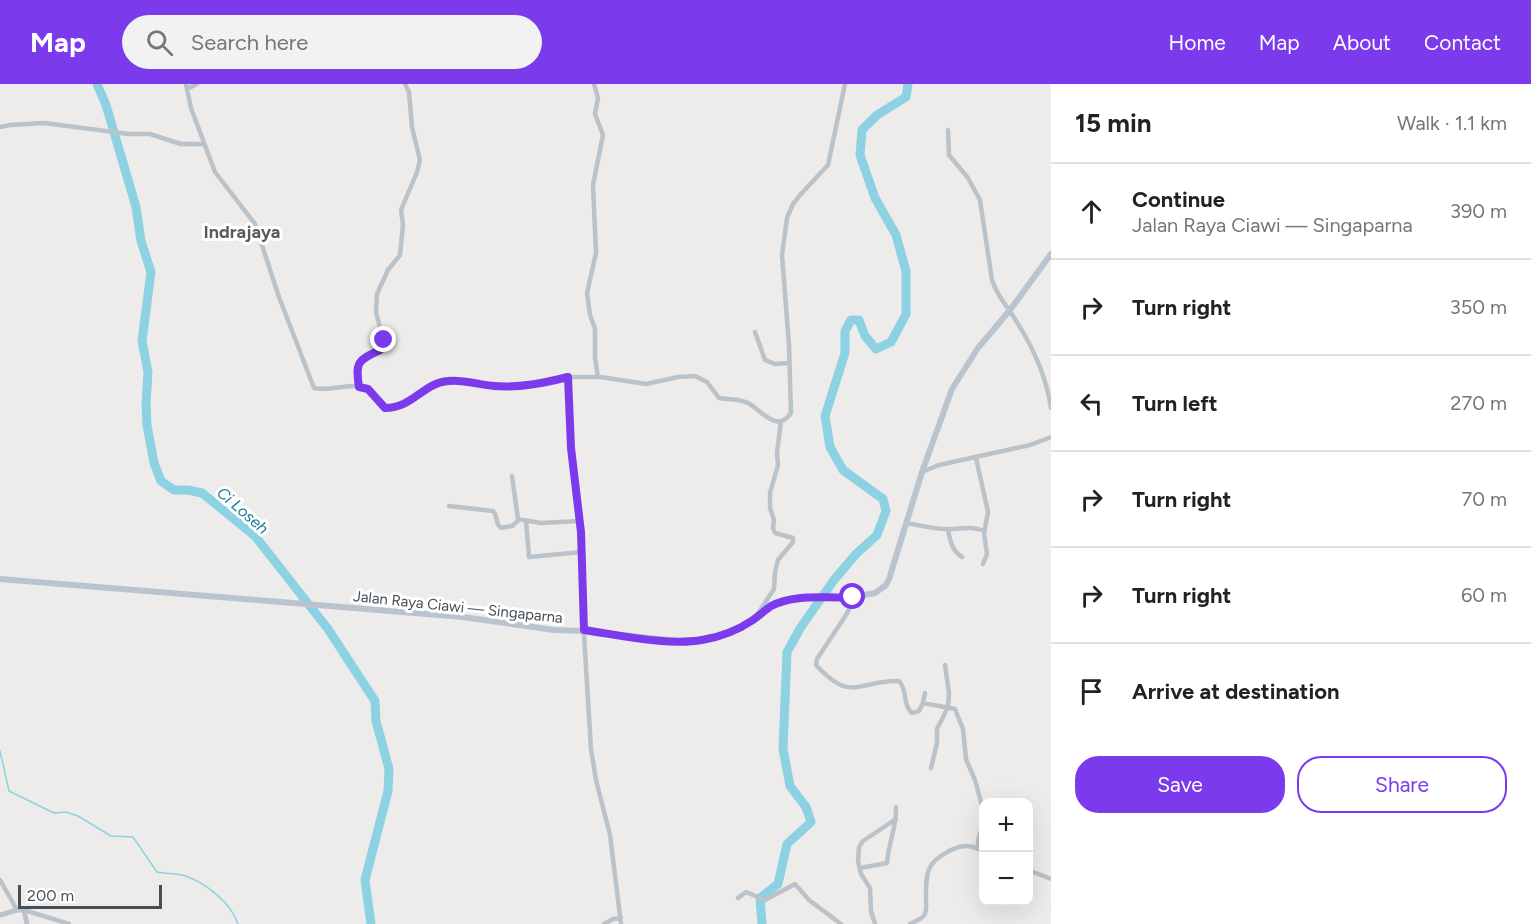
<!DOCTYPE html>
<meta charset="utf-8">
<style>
body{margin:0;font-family:Figtree,sans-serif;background:#f2f2f2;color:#222}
.controls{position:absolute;right:18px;bottom:18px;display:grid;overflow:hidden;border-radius:12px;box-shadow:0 6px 24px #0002}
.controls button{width:54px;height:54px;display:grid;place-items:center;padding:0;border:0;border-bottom:2px solid #e0e0e0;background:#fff;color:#222;font:30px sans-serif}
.scale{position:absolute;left:18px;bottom:15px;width:144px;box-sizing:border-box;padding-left:6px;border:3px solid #454f57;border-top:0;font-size:16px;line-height:21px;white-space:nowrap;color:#454f57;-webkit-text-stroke:4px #fff;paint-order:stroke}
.stop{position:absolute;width:18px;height:18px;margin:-14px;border:4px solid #7c3aed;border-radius:50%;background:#fff}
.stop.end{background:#7c3aed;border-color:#fff;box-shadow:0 2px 6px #0008}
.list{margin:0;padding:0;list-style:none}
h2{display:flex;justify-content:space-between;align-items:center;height:78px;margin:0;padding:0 24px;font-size:26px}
h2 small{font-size:20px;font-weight:400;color:#767676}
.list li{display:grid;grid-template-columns:39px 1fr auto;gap:18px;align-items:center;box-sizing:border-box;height:96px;padding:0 24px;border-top:2px solid #e0e0e0}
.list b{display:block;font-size:22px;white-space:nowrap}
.list p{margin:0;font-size:20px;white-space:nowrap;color:#767676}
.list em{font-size:20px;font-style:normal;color:#767676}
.actions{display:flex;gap:12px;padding:18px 24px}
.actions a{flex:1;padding:14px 0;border:2px solid #7c3aed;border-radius:24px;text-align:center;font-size:21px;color:#7c3aed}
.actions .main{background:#7c3aed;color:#fff}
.icon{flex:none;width:33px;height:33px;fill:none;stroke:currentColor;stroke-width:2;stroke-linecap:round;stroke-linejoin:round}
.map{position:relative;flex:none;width:1051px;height:840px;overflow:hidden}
header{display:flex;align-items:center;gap:36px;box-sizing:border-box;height:84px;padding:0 30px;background:#7c3aed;color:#fff}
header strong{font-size:28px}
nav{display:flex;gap:33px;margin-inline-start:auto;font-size:21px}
.search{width:420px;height:54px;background:#f2f2f2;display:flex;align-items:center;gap:15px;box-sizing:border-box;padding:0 21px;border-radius:33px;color:#767676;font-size:22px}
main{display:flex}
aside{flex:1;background:#fff}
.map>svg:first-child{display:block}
</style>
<header>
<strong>Map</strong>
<div class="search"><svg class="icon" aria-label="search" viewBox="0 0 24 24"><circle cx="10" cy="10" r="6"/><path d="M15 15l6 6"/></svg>Search here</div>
<nav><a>Home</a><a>Map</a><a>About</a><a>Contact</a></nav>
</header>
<main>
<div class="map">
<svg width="1051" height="840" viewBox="0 0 1051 840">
<rect width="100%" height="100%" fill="#eeebeb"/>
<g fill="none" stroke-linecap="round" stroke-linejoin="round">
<path stroke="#8cd2e3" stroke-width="1.5" d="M 0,667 L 9,707 L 54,729 L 66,728 L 78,732 L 111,752 L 133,753 L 157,788 C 167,790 177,789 186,792 C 207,800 231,819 238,840"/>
<path stroke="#8cd2e3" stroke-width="9" d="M 97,0 L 106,21 L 136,123 L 141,157 L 151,188 L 142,257 L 148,288 L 146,321 L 147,341 L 154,379 L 161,397 L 174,406 L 188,406 L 202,409 L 255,452 L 328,545 L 375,617 L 376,637 L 389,685 L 388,707 L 365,796 L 371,840
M 762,840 L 760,814 L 778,800 L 787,760 L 811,738 L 806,723 L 790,702 L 783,665 L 787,568 L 801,543 L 834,496 L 856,470 L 877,451 L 886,427 L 883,415 L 843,386 L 830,363 L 825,332 L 845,269 L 845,247 L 851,236 L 859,236 L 865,252 L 876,265 L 891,258 L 906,230 L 906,187 L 896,151 L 875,114 L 860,71 L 862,46 L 877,31 L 906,13 L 908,0"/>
<path stroke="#bac3ca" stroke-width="4.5" d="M 186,0 L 191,24 L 215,88 L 255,140 L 279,213 L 314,304 C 329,308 357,297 368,305 C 374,310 379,319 385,324 L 396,324 L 411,317 L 426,305 L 447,296 L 517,303 L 550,298 L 568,293 L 601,293 L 646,300 L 678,293 L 695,292 L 707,298 L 719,314 C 727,316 740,314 748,319 C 761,326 777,350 791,329 L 789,261 L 782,171 L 787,134 L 793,120 L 801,110 L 828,81 L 845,0
M 594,0 L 598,14 L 595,30 L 603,51 L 593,101 L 596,169 L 587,209 L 590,231 L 595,245 L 595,274 L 598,293
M 187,5 L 197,0
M 0,43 L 10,41 L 44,39 L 129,50 L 150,50 L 181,60 L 204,60
M 948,46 L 949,71 L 968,94 L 980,116 L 992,196 C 998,213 1002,215 1011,229 C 1030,257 1046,291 1051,324
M 755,248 L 765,276 L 775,280 L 788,279
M 568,293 L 571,364 L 581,449 L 583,535 L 591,665 L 596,696 L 610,751 L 621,840
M 359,303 C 353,259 373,281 384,260 L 376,228 L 377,210 L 388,186 L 400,171 L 403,141 L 401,126 L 417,88 L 420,76 L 412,43 L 409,8 L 405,0
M 976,374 L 988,428 L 984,449 L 987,470 L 983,480
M 922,388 L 939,381 L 1030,361 L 1051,353
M 512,392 L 518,435 L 541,439 L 580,437
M 449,422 L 493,427 C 498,432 495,440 501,444 L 512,442 L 519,436
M 526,437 L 529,473 L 582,468
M 906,439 C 919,441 933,445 946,445 C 961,446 968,441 985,447
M 948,446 C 950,456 952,467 962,473
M 853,513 L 852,519 L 846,531 L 817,575 L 816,581 C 852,620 858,596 899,597 C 908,606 902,620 912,629 L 919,627 L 923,619 L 955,625 L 963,645 L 966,675 L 975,696 L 984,729
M 757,531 L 774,505 L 775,488 L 778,476 L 793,458 L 793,454 L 775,449 L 773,444 L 774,436 L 770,424 L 770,409 L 778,381 L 777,369 L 781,337
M 923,619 L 925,609
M 931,684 L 937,659 L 937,645 L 948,623 L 949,609 L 945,581
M 984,740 C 980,749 977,755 978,765 L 984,764
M 860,784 L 887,779 C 888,760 897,743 896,723
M 1028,786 L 1051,795
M 0,796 L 17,826
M 738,814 L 746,808 L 765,816 L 795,800 L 809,816 L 841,840
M 24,826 L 69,840
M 604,840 L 613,835 L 621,834
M 875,840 L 871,827 L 870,804 L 861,790 L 858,777 L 859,763 L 863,757 L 896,735
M 910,840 C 915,837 923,835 925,830 C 927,825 926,820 926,815 C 926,789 925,779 951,766 C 961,761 969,760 978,765"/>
<path stroke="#bac3ca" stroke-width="5" d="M 0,831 L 17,826 L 24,826 L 27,840"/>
<path stroke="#bac4ce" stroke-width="6" d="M 0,495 L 463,533 L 554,546 L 584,547 L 677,557 L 701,556 L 722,552 L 741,544 L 771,523 L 788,516 L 803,514 L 853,513 L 875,509 L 886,501 L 889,495 L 922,388 L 952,305 L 978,264 L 1010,226 L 1051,170"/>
</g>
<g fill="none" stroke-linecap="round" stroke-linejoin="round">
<path stroke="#7c3aed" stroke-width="8" d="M 384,256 L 380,266 C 358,276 355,278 359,303 L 368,305 L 385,324 C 413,324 423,299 448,297 C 463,295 479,301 494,302 C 520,304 544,299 568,293 L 571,364 L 581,448 L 584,546 C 619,551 668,562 702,556 C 721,553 738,546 753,536 C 759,532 765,526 771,522 C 796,509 826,515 853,513"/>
</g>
<g text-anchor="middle" stroke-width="6" stroke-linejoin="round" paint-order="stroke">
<g font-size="15" fill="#454f57" stroke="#fff">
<text transform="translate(458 523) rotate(6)" y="5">Jalan Raya Ciawi — Singaparna</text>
</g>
<g font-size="16" font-style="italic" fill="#177f97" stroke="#fff">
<text transform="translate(243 426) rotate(41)" y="6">Ci Loseh</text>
</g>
<g font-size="18" font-weight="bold" fill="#585c5f" stroke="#fff">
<text x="242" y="154">Indrajaya</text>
</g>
</g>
</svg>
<div class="controls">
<button>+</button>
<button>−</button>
</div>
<div class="scale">200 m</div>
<div class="stop" style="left:853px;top:513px"></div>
<div class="stop end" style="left:384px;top:256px"></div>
</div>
<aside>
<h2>15 min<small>Walk · 1.1 km</small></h2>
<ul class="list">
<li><svg class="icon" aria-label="ahead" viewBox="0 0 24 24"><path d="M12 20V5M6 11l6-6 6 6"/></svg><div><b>Continue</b><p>Jalan Raya Ciawi — Singaparna</p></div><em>390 m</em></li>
<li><svg class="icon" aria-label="right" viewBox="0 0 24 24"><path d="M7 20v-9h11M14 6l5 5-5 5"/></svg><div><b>Turn right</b></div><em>350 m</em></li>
<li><svg class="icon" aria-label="left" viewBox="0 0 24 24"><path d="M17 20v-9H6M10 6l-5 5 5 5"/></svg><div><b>Turn left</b></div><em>270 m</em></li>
<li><svg class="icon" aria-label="right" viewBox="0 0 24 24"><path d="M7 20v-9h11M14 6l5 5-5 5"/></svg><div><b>Turn right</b></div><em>70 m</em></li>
<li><svg class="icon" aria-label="right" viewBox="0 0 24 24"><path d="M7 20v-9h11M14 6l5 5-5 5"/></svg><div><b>Turn right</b></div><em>60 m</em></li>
<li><svg class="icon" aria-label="arrive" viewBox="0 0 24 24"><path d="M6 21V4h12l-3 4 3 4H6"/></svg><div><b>Arrive at destination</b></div></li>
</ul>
<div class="actions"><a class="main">Save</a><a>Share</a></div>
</aside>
</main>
